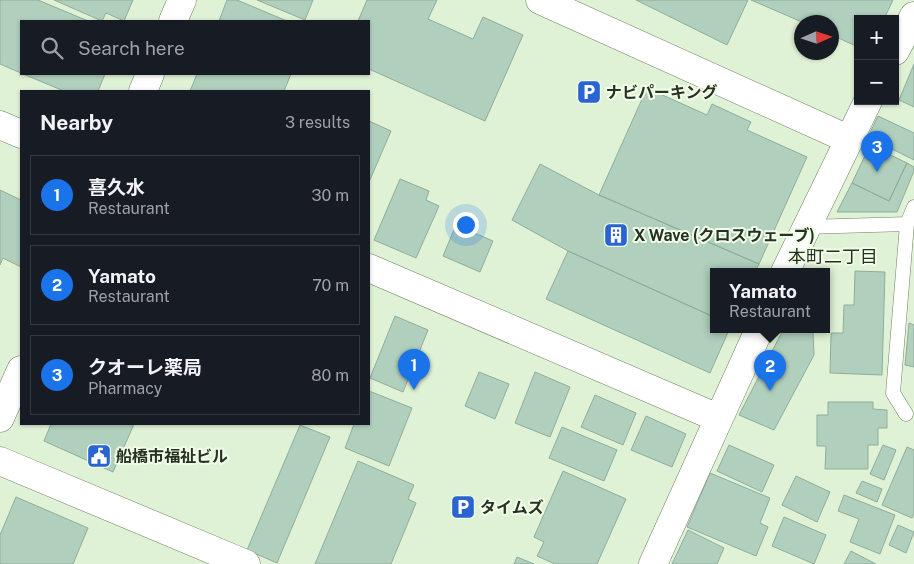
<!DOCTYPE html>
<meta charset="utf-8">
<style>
body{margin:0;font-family:"Public Sans","Noto Sans JP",sans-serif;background:#20242c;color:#f1f3f6}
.controls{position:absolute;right:15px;top:15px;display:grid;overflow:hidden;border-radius:0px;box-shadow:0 1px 4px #0004}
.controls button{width:45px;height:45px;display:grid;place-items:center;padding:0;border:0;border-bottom:1px solid #363941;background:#171b24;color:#f1f3f6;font:25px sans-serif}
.compass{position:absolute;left:794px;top:15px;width:45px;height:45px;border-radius:50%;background:#171b24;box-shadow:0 1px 4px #0004;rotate:87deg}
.you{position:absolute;left:465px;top:224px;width:18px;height:18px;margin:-12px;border:4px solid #fff;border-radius:50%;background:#1a73e8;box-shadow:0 0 0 8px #1a73e833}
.badge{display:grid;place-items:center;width:32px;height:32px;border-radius:50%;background:#1a73e8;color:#fff;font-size:16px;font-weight:700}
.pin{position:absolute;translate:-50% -41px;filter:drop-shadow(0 1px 2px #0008)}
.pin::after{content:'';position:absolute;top:26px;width:18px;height:15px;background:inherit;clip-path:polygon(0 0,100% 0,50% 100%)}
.popup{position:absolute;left:710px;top:268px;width:120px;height:65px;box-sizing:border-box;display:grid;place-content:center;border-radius:0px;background:#171b24;filter:drop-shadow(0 1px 4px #0005);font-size:16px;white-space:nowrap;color:#9ea1a6}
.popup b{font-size:19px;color:#f1f3f6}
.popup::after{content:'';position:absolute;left:50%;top:100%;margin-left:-10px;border:10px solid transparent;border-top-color:#171b24}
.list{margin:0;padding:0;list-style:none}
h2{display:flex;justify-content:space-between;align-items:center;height:65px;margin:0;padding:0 20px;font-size:21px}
h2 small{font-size:16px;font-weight:400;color:#9ea1a6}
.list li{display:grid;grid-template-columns:32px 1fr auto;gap:15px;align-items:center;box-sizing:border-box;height:80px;margin:0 10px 10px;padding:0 10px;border:1px solid #363941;border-radius:0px}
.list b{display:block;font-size:19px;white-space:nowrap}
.list p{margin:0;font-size:16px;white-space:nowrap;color:#9ea1a6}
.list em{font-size:16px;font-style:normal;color:#9ea1a6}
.icon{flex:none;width:28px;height:28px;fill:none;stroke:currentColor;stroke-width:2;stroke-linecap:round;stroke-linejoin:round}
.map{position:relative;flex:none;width:914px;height:564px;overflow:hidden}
.search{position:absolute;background:#171b24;box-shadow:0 1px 4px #0004;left:20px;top:20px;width:350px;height:55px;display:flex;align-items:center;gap:12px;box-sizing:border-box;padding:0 18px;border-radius:0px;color:#9ea1a6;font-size:19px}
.panel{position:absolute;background:#171b24;box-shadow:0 1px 4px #0004;left:20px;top:90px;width:350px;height:335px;border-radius:0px}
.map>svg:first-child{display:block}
</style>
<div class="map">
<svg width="914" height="564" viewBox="0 0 914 564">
<rect width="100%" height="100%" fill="#e0f2d6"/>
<path fill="#b0cfbd" stroke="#8ead9b" d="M 0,0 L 38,0 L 88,21 L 21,21 L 21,73 L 0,64 Z
M 54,0 L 133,0 L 124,21 L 106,13 L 102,21 Z
M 227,0 L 237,0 L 287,21 L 219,21 Z
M 257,0 L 313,0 L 305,20 Z
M 367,0 L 437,0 L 428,19 L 473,39 L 483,17 L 523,35 L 485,121 L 369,69 L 369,21 L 358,21 Z
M 636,0 L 748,0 L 727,45 Z
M 751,0 L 893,0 L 884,19 L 858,19 L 858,47 L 832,35 L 832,22 L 802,22 Z
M 914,64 L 914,107 L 899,100 Z
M 23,74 L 105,74 L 98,91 L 64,91 Z
M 197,74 L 291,74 L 284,91 L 190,91 Z
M 647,88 L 707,115 L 712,104 L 751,122 L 747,130 L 807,157 L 759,264 L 599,195 Z
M 878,116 L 914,133 L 914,160 L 868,137 Z
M 369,121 L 391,131 L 369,182 Z
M 870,145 L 907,163 L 889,201 L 852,183 Z
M 907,163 L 914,167 L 914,171 L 897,212 L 837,212 L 852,183 L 889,201 Z
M 540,164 L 599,195 L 759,264 L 755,272 L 714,272 L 714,317 L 568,251 L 512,220 Z
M 400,179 L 429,191 L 426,200 L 439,206 L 416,258 L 374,240 Z
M 0,190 L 21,200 L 21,267 L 3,258 L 0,265 Z
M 456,225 L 493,241 L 480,272 L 443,256 Z
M 568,251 L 714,317 L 714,330 L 729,330 L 710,373 L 546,299 Z
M 855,271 L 885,272 L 882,375 L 830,373 L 831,333 L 843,333 L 844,305 L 854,305 Z
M 395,316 L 428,330 L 403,392 L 370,378 Z
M 909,323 L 914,325 L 914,367 L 905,365 Z
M 783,330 L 813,331 L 814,355 L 774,430 L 739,415 Z
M 479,372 L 509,384 L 495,419 L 465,406 Z
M 535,372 L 570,387 L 550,437 L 515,423 Z
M 369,391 L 412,408 L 389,466 L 345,448 L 354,424 L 369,424 Z
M 595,395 L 636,413 L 623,445 L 581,427 Z
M 828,402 L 873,402 L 873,409 L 887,410 L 887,428 L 878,428 L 878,445 L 868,445 L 868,469 L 825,469 L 826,446 L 817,446 L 817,415 L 828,415 Z
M 646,416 L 686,434 L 672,467 L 631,450 Z
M 51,424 L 134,424 L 113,472 L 44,441 Z
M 300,425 L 330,437 L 277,563 L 247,550 Z
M 562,427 L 617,450 L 604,481 L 549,458 Z
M 729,445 L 774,465 L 762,492 L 717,471 Z
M 883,445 L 896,450 L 884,480 L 870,474 Z
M 907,447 L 914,450 L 914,513 L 912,518 L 882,505 Z
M 358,461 L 414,485 L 408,499 L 416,503 L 391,564 L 315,564 Z
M 563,471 L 626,499 L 597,564 L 555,564 L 537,556 L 544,542 L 534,537 Z
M 710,473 L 770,498 L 760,523 L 768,527 L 756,556 L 687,527 Z
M 796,476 L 830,492 L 817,522 L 782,505 Z
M 862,481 L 882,489 L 877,502 L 856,493 Z
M 844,495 L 895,515 L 880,554 L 850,542 L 859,519 L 838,511 Z
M 16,497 L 88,528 L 73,564 L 0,564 L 0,535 Z
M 784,517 L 826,535 L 814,564 L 772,546 Z
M 898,525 L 914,532 L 906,553 L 889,545 Z
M 688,530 L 724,548 L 717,564 L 672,564 Z
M 851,551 L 876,564 L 844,564 Z
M 517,557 L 534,564 L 514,564 Z"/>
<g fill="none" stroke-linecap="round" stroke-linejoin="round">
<defs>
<path id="service" d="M 806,227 L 907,224
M 906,414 L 893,393 L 907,224 L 914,207"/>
<path id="minor" d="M 540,0 L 848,139
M 895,51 L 914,16
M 369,268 L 718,418
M 785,272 L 868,101
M 0,461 L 246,564
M 653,564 L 759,330"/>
<path id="tertiary" d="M 0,125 L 21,134"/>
<path id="trunk" d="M 173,21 L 182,0
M 143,91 L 150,74
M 0,418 L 21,370"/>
</defs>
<use href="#service" stroke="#707f66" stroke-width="15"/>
<use href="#minor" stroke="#707f66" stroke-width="29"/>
<use href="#tertiary" stroke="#707f66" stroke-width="29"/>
<use href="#trunk" stroke="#707f66" stroke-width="29"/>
<use href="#service" stroke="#fff" stroke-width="14"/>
<use href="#minor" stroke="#fff" stroke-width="28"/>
<use href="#tertiary" stroke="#fff" stroke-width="28"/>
<use href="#trunk" stroke="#fff" stroke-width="28"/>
</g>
<defs>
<symbol id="parking-square" viewBox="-11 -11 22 22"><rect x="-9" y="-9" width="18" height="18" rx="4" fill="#2a64d1" stroke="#f0fee7"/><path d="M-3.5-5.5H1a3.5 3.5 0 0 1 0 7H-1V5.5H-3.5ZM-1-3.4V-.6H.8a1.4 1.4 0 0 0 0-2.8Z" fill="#fff"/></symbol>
<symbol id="building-square" viewBox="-11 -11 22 22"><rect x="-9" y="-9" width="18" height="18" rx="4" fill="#2a64d1" stroke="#f0fee7"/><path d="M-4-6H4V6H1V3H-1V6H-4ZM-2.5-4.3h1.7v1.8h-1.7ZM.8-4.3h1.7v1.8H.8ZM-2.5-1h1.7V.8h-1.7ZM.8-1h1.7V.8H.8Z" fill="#fff"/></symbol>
<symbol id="civic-square" viewBox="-11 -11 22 22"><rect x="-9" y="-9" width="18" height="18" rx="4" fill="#2a64d1" stroke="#f0fee7"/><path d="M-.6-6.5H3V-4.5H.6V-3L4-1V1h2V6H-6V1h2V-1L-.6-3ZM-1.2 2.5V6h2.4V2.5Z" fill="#fff"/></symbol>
</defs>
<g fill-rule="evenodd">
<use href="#parking-square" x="575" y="78" width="28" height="28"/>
<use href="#building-square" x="602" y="221" width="28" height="28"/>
<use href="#civic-square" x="85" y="442" width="28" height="28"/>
<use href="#parking-square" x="449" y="493" width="28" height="28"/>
</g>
<g text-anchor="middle" stroke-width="4" stroke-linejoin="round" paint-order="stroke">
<g font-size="16" font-weight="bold" fill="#282f24" stroke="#f0fee7" text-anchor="start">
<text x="606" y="98">ナビパーキング</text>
<text x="634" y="241">X Wave (クロスウェーブ)</text>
<text x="116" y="462">船橋市福祉ビル</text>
<text x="480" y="513">タイムズ</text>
</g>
<g font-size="18" fill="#282f24" stroke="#f0fee7">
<text x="833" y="263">本町二丁目</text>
</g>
</g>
</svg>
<div class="controls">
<button>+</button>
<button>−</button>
</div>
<svg class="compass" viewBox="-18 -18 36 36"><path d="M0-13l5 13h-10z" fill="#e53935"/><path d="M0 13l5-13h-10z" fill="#9ea1a6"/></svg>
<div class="you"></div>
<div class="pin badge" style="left:414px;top:390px">1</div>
<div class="pin badge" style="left:770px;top:391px">2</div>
<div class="popup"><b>Yamato</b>Restaurant</div>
<div class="pin badge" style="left:877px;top:172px">3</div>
<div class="search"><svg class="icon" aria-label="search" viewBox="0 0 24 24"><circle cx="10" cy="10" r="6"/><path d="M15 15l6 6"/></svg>Search here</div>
<section class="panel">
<h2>Nearby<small>3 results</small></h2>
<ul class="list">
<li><span class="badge">1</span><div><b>喜久水</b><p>Restaurant</p></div><em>30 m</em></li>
<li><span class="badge">2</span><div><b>Yamato</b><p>Restaurant</p></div><em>70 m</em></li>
<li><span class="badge">3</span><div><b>クオーレ薬局</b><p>Pharmacy</p></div><em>80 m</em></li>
</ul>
</section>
</div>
